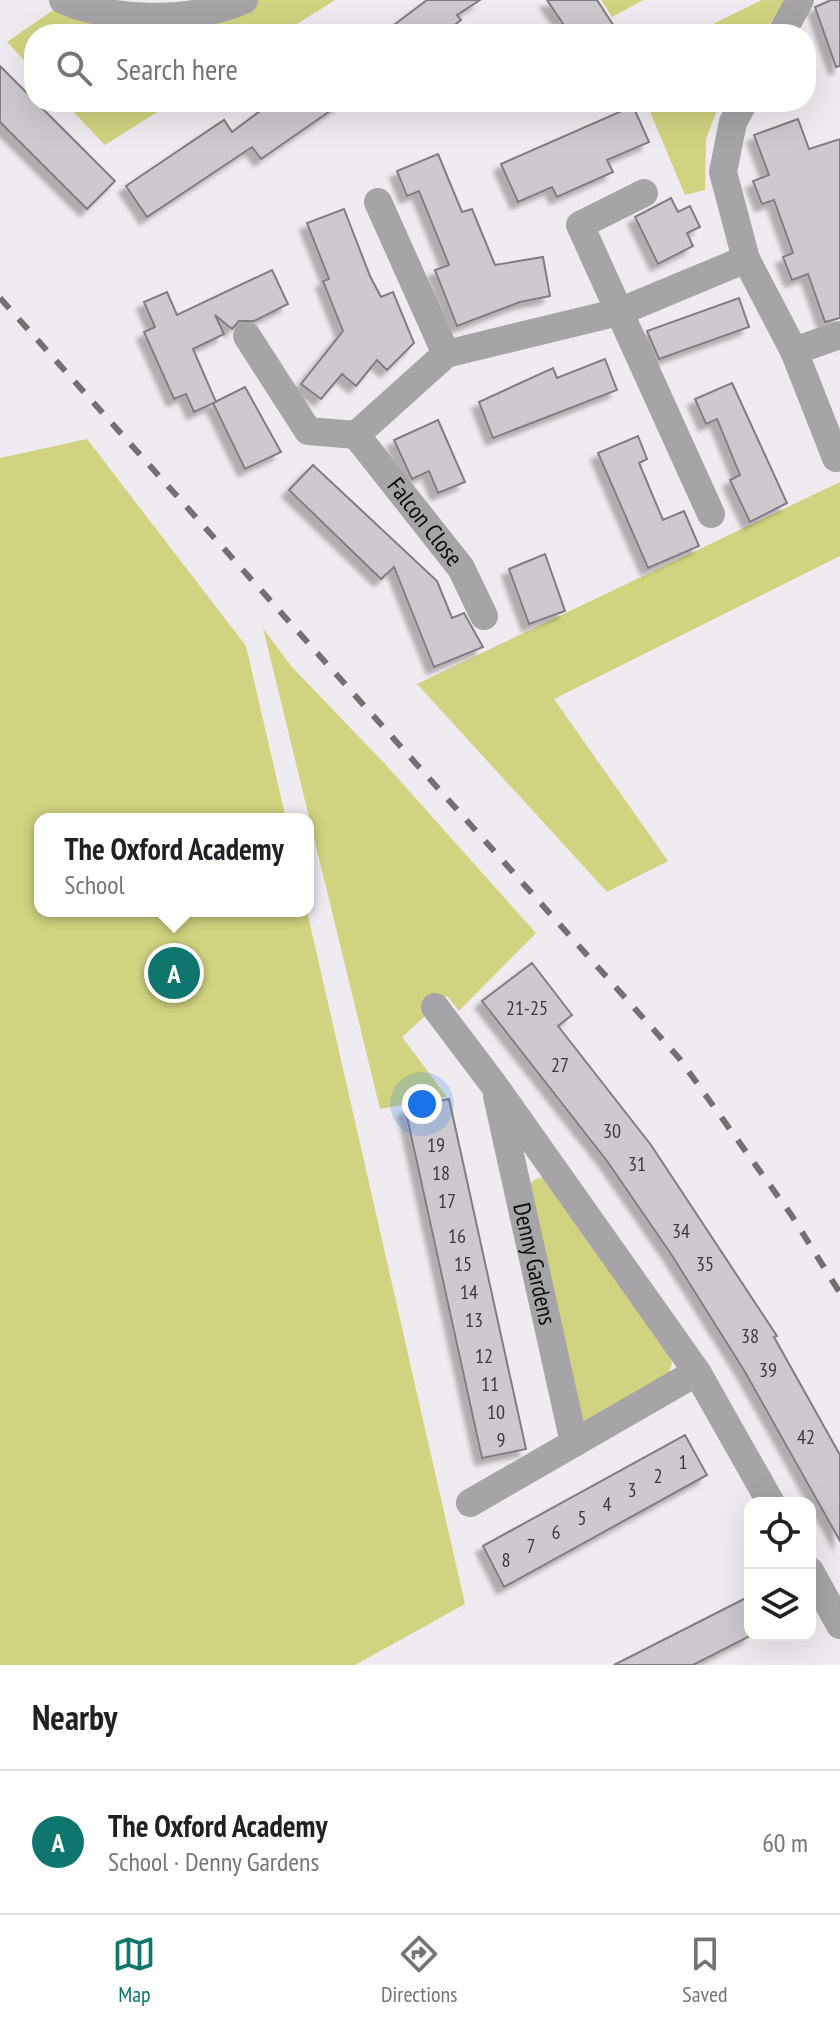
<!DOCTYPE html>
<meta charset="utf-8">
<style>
body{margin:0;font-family:"PT Sans Narrow",sans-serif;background:#f6f6f6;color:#202124}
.controls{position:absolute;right:24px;bottom:24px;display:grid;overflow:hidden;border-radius:16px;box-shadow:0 8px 32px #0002}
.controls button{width:72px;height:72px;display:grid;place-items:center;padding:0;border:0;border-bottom:2px solid #e0e0e0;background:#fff;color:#202124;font:40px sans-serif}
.you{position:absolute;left:422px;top:1104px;width:28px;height:28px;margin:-20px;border:6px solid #fff;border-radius:50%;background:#1a73e8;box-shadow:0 0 0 12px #1a73e833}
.badge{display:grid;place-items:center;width:52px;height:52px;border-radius:50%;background:#0f766e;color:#fff;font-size:26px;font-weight:700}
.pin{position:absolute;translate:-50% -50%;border:4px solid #fff;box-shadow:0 2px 8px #0006}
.popup{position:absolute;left:34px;top:813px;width:280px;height:104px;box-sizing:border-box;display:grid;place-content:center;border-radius:16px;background:#fff;filter:drop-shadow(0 2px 6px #0005);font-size:26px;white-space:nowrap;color:#757577}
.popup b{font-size:30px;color:#202124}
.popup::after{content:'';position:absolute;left:50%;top:100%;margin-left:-16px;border:16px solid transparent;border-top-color:#fff}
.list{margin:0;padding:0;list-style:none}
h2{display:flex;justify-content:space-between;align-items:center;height:104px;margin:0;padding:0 32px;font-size:34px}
h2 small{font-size:26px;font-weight:400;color:#757577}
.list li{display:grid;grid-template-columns:52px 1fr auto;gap:24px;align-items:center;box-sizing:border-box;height:144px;padding:0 32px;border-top:2px solid #e0e0e0}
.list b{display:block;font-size:30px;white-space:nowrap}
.list p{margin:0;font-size:26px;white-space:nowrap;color:#757577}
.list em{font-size:26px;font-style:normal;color:#757577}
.icon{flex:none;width:44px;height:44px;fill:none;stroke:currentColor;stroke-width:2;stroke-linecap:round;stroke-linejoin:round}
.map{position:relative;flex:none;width:840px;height:1665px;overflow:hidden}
.search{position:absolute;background:#fff;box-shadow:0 8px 32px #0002;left:24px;right:24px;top:24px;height:88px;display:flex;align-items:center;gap:20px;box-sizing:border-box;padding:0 28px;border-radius:32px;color:#757577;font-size:30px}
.sheet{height:248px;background:#fff}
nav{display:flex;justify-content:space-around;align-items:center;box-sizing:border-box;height:112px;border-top:2px solid #e0e0e0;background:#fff;font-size:22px;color:#757577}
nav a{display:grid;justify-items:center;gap:4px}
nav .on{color:#0f766e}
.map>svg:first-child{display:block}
</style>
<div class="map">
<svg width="840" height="1665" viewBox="0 0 840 1665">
<defs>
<filter id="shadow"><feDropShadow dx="-7" dy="7" stdDeviation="2" flood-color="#0004"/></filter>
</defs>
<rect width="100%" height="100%" fill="#f0ebf0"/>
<path fill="#d0d480" d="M 242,0 L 335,0 L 281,34 L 34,34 L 34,71 L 7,42 L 59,6 Z
M 601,0 L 643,0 L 612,17 Z
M 762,0 L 786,0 L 763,34 L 692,34 Z
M 64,102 L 173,102 L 105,145 Z
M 646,102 L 720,102 L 706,139 L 705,190 L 685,195 Z
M 87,439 L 246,646 L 286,819 L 40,819 L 40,911 L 307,911 L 465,1604 L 355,1665 L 0,1665 L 0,458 Z
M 840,482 L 840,556 L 554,699 L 668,861 L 607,892 L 417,684 Z
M 263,628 L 291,666 L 385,764 L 536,933 L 459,1011 L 447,996 L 402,1037 L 447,1097 L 380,1109 Z
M 543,1177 L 668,1350 L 672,1363 L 668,1376 L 583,1422 L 527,1188 L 534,1180 Z"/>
<path fill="#cdc9ce" stroke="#827d82" stroke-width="2" filter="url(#shadow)" d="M 427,0 L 480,0 L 457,15 L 461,20 L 443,34 L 382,34 Z
M 547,0 L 597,0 L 619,34 L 570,34 Z
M 831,0 L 840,0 L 840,66 L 836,67 L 815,7 Z
M 0,66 L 115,181 L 87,209 L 0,122 Z
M 272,102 L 343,102 L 261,159 L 252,147 L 147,217 L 126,186 L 224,120 L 232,132 Z
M 633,106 L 649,142 L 607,160 L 613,172 L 557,197 L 552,187 L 518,202 L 501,164 Z
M 798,119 L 809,149 L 840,139 L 840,318 L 825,322 L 808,274 L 792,280 L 783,257 L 793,253 L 774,200 L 762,204 L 753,181 L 769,175 L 754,135 Z
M 438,154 L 462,212 L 472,209 L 495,265 L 543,257 L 550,296 L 520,302 L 457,326 L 435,270 L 449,265 L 419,191 L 407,196 L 397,171 Z
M 671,198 L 678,212 L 690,206 L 700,227 L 687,233 L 693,246 L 658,264 L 635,217 Z
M 344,209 L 370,276 L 381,297 L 393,292 L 414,343 L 387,370 L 377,360 L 356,386 L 342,374 L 321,399 L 301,384 L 343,331 L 323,281 L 329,279 L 307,223 Z
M 272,270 L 288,304 L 254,321 L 239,321 L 232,329 L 215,315 L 224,334 L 193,349 L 216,402 L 194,412 L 186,394 L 174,399 L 144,332 L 155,327 L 144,302 L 167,292 L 177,315 Z
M 739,298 L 749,327 L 659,359 L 647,331 Z
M 605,359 L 617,390 L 493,438 L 479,402 L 553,368 L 557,378 Z
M 732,383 L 787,503 L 750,522 L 730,480 L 740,475 L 717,419 L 706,424 L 695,399 Z
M 245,387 L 281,452 L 245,469 L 213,403 Z
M 438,420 L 465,482 L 438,493 L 429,471 L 412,479 L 394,440 Z
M 638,436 L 647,459 L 639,463 L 663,520 L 684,511 L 699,546 L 648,568 L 598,453 Z
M 313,465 L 437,581 L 452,618 L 464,613 L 483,647 L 434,667 L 394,567 L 381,579 L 289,490 Z
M 545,554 L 565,611 L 529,624 L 509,569 Z
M 532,963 L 572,1015 L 558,1026 L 651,1145 L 777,1336 L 774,1337 L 840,1455 L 840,1541 L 745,1372 L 671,1254 L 607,1161 L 482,1001 Z
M 449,1099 L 526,1449 L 482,1458 L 405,1108 Z
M 685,1435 L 707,1475 L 504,1587 L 483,1546 Z
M 750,1596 L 750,1636 L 693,1665 L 614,1665 Z"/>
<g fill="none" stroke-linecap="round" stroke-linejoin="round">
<g stroke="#a6a4a6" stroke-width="28">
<path d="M 63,0 C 116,22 191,23 244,0"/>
<path d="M 781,34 L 800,0"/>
<path d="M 744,102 L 733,122 L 723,172 L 746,259 L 794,351 L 836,458"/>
<path d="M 644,193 L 580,225 L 711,514"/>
<path d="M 378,202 L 446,354"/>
<path id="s1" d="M 247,336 L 308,431 L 356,435 L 461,568 L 484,616"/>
<path d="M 794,351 L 840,335"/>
<path d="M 356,435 L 446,354 L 619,312 L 746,259"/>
<path d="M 435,1007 L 494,1085 L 697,1372 L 771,1503"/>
<path id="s2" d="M 497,1096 L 574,1443"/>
<path d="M 470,1503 L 697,1372"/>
<path d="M 810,1571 L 840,1625"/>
</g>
<path stroke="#737073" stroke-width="6" stroke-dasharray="14 14" stroke-linecap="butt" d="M 0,298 L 679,1058 L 792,1216 L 840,1293"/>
</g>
<g text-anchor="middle" stroke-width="8" stroke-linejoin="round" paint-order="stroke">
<g font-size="20" fill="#3d3a3d">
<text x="527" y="1015">21-25</text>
<text x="560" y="1072">27</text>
<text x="612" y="1138">30</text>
<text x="436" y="1152">19</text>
<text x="637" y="1171">31</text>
<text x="441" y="1180">18</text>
<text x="447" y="1208">17</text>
<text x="681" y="1238">34</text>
<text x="457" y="1243">16</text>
<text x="463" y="1271">15</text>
<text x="705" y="1271">35</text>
<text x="469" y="1299">14</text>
<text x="474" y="1327">13</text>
<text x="750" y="1343">38</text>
<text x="484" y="1363">12</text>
<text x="768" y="1377">39</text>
<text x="490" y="1391">11</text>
<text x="496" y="1419">10</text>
<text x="806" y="1444">42</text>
<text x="501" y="1447">9</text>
<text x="683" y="1469">1</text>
<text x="658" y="1483">2</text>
<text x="632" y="1497">3</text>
<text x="607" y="1511">4</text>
<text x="582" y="1525">5</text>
<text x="556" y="1539">6</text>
<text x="531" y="1553">7</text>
<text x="506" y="1567">8</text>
</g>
<g font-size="24" fill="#0d0b0d" stroke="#fef9fe">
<text dy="8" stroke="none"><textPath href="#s1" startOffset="272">Falcon Close</textPath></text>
<text dy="8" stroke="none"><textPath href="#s2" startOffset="172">Denny Gardens</textPath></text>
</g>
</g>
</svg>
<div class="controls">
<button><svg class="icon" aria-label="locate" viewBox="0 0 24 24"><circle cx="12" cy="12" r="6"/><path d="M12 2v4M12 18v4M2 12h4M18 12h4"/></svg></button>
<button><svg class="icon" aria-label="layers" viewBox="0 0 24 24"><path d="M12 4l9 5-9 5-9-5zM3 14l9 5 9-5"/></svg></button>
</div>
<div class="you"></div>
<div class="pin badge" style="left:174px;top:973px">A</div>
<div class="popup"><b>The Oxford Academy</b>School</div>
<div class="search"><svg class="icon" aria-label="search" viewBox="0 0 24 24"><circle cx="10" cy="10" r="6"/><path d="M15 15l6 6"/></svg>Search here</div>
</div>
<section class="sheet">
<h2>Nearby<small></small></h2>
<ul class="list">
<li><span class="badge">A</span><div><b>The Oxford Academy</b><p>School · Denny Gardens</p></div><em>60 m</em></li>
</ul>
</section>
<nav>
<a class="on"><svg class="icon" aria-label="map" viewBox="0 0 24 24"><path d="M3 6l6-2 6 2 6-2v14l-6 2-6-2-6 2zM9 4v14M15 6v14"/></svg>Map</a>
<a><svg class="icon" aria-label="directions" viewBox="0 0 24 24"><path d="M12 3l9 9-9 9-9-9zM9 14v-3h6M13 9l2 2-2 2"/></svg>Directions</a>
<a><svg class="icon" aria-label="saved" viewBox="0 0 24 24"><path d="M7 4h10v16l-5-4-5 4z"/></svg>Saved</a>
</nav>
